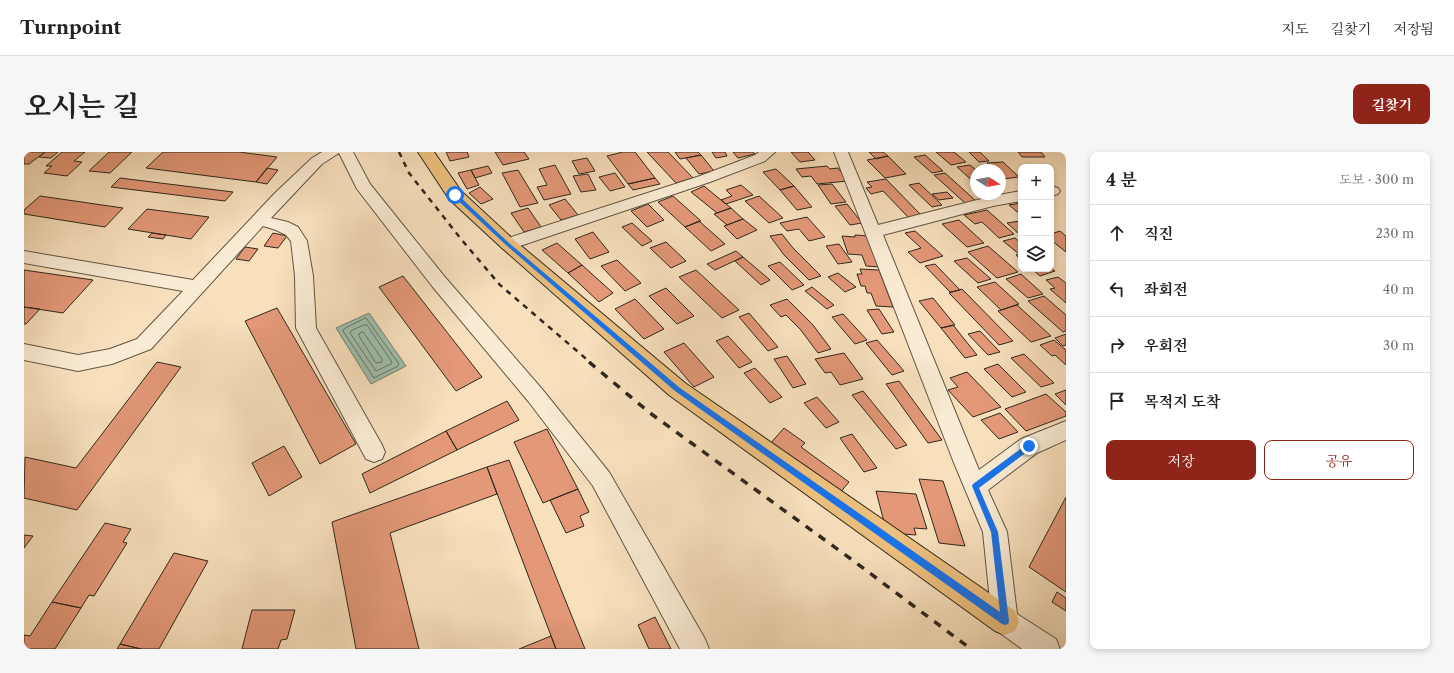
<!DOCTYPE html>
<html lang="ko">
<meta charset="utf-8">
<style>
body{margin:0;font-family:"Libre Caslon Text","Noto Serif KR",serif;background:#f6f6f6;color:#222}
.controls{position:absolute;right:12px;top:12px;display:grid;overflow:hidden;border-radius:8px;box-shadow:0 2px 6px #0003}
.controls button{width:36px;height:36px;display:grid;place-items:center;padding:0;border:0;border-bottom:1px solid #e0e0e0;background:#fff;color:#222;font:20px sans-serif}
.compass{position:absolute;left:946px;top:12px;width:36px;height:36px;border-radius:50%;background:#fff;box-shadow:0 2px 6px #0003;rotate:101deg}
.stop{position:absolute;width:12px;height:12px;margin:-9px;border:3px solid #1a73e8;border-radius:50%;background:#fff}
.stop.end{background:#1a73e8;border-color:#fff;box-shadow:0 1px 4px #0008}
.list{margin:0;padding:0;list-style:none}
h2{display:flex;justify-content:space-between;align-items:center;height:52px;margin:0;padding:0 16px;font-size:17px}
h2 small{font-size:13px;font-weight:400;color:#767676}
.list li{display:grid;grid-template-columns:26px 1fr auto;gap:12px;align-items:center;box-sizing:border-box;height:56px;padding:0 16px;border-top:1px solid #e0e0e0}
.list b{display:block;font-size:15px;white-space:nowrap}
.list em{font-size:13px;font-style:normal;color:#767676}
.actions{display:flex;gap:8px;padding:12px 16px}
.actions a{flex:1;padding:9px 0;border:1px solid #8f2418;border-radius:8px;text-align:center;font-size:14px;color:#8f2418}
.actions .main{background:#8f2418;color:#fff}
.icon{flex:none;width:22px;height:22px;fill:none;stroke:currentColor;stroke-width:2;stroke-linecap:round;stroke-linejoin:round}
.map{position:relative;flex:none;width:1042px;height:497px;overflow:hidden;border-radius:8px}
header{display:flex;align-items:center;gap:24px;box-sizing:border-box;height:56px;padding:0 20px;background:#fff;border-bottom:1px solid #e0e0e0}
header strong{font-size:19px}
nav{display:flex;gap:22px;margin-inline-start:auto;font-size:14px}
.intro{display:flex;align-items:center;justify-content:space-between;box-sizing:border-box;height:96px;padding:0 24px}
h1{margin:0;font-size:28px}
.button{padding:10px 18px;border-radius:8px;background:#8f2418;color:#fff;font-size:14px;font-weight:700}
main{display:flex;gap:24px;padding:0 24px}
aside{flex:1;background:#fff;border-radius:8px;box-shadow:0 2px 6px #0003}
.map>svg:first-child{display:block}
</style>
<header>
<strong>Turnpoint</strong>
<nav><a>지도</a><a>길찾기</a><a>저장됨</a></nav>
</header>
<div class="intro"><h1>오시는 길</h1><a class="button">길찾기</a></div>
<main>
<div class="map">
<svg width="1042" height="497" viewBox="0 0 1042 497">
<rect width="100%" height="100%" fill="#f8e0bd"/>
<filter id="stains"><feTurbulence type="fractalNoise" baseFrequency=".005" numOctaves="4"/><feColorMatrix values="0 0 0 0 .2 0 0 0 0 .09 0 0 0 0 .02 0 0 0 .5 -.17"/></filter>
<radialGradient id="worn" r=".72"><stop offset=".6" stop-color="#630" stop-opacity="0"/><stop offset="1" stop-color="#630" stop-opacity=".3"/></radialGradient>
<path fill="#9fbeac" stroke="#728273" d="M 345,161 L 382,214 L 347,232 L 312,176 Z"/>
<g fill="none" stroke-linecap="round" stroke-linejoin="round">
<path stroke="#677365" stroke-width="1" d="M 342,166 L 375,212 L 374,214 L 350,226 L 319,179 L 320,177 Z
M 340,173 L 343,173 L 368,210 L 367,212 L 352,219 L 326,181 L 327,179 Z
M 339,180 L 358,207 L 358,210 L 352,211 L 335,184 L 335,182 Z"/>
</g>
<path fill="#e39878" stroke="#2f281e" d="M 0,0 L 21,0 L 5,12 L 0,12 Z
M 21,0 L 34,0 L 27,6 L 15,5 Z
M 38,0 L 61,0 L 50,9 L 58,10 L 43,24 L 20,21 L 28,14 L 22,14 Z
M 85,0 L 108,0 L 86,21 L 65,19 Z
M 139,0 L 215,0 L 253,5 L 232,30 L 122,16 Z
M 422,0 L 443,0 L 445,5 L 426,9 Z
M 471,0 L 500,0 L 505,7 L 479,13 Z
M 599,0 L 611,0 L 631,26 L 604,32 L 583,4 Z
M 623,0 L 644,0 L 669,26 L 652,31 Z
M 651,0 L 674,0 L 677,3 L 656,7 Z
M 688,0 L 701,0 L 703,4 L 692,6 Z
M 709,0 L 729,0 L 731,2 L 714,6 Z
M 767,0 L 784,0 L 791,8 L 776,10 Z
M 845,0 L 859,0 L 864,4 L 852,7 Z
M 912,0 L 930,0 L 942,10 L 927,13 Z
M 945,0 L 956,0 L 965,9 L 955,10 Z
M 994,0 L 1017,0 L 1021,5 L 998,5 Z
M 677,3 L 690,19 L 675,22 L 662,6 Z
M 901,3 L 919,19 L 908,21 L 890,5 Z
M 864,4 L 882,22 L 861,26 L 843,8 Z
M 563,6 L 571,19 L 555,22 L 548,9 Z
M 979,10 L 995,25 L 979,27 L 976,24 L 976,18 L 969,18 L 963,11 Z
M 531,13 L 547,42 L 520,48 L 513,35 L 523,33 L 515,17 Z
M 946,13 L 952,18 L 952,32 L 933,15 Z
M 464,14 L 468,21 L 451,26 L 447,18 Z
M 803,14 L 806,17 L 814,16 L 824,29 L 793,32 L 787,24 L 778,25 L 772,17 Z
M 243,16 L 254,18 L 243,32 L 232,30 Z
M 752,17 L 770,34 L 756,38 L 739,20 Z
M 447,18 L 455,33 L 443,37 L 434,21 Z
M 494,18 L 514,51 L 496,55 L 478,21 Z
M 591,21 L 601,35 L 586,39 L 575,25 Z
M 921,21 L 952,49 L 941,51 L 910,23 Z
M 564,22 L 572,38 L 557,40 L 549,24 Z
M 96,26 L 209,40 L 201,49 L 87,35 Z
M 631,26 L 636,32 L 609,38 L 604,32 Z
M 862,27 L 897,63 L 884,65 L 859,39 L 847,42 L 842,36 L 848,35 L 843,30 Z
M 895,31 L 918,53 L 908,55 L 885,33 Z
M 808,32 L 822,50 L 807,52 L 794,33 Z
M 717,33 L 729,43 L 702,52 L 697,48 L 708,44 L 702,38 Z
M 680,34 L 697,48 L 707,56 L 693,61 L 667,40 Z
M 770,34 L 788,55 L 773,58 L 756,38 Z
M 456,35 L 469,47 L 457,52 L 445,41 Z
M 923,40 L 929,46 L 915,48 L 908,42 Z
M 16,44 L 99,56 L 81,75 L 0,62 L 0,58 Z
M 649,44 L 677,69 L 661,75 L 634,50 Z
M 735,44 L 759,66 L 745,71 L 721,49 Z
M 541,47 L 554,63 L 537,68 L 525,53 Z
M 997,51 L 997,63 L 985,53 Z
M 624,52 L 640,68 L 623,75 L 607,59 Z
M 823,52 L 838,71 L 826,73 L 811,54 Z
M 504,56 L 517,75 L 500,80 L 487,61 Z
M 707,56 L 719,67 L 703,73 L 690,62 Z
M 123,57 L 185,65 L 167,87 L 104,77 Z
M 963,58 L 990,82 L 975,86 L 958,70 L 951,72 L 940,63 Z
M 783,65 L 801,85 L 785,89 L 775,77 L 763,79 L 756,71 Z
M 719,67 L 733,78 L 713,87 L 700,74 Z
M 935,68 L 960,91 L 943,95 L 918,72 Z
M 675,69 L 701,92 L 687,99 L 661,75 Z
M 996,69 L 997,82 L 995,82 L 983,71 Z
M 608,71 L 628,89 L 618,94 L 598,75 Z
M 891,79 L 919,104 L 896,111 L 884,100 L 897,96 L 881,81 Z
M 1036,79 L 1042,84 L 1042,100 L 1027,88 L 1027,82 Z
M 569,80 L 585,100 L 566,107 L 551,87 Z
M 128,81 L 142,83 L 139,87 L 124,85 Z
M 249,81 L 263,84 L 254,96 L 240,94 Z
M 758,82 L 769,96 L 797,124 L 785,128 L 760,103 L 746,84 Z
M 831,83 L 845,84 L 857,115 L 842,114 L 838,103 L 824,102 L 818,84 L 831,85 Z
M 991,86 L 997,91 L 997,108 L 992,103 L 995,102 L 979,89 Z
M 642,90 L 662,109 L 647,116 L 626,96 Z
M 533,91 L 558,113 L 544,121 L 518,98 Z
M 815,92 L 828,110 L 814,112 L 802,94 Z
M 964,94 L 994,120 L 973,126 L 944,100 Z
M 221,95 L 234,97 L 225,109 L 212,107 Z
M 712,99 L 719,105 L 691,118 L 683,112 Z
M 719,105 L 746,128 L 737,133 L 711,109 Z
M 943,106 L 967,127 L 954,131 L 930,109 Z
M 593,108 L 617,131 L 601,139 L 577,114 Z
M 756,110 L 780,133 L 768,138 L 744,114 Z
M 911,112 L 936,138 L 926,140 L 901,114 Z
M 558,113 L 589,141 L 575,150 L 544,121 Z
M 1027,116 L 1031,119 L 1016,124 L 1008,117 Z
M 836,117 L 855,118 L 869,155 L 852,154 L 847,141 L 843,141 L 841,134 L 837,134 L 833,122 L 838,122 Z
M 0,118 L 69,128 L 39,161 L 0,155 Z
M 672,118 L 715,158 L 698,166 L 655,125 Z
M 814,121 L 832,135 L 821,140 L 804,125 Z
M 997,122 L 1019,142 L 1004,146 L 982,127 Z
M 379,124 L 458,225 L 432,239 L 355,135 Z
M 1034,125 L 1042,131 L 1042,151 L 1026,137 L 1031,136 L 1022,128 Z
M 971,130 L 995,152 L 977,158 L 953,135 Z
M 788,135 L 810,153 L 803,157 L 781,139 Z
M 642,136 L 670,164 L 653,172 L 625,144 Z
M 938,137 L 989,189 L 975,193 L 925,141 Z
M 1020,144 L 1042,163 L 1042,179 L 1039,180 L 1004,149 Z
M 909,146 L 931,173 L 917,176 L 895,149 Z
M 611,147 L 640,177 L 620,187 L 591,157 Z
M 763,147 L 789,173 L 807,197 L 794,201 L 776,177 L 762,163 L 757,165 L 746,153 Z
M 993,153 L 1027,184 L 1007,190 L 974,159 Z
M 0,155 L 16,157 L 2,172 L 0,172 Z
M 253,156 L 332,292 L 296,312 L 221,169 Z
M 855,157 L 870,180 L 858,182 L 843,158 Z
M 725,161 L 754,195 L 744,199 L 715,165 Z
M 819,162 L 843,188 L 831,192 L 808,165 Z
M 929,173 L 953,203 L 941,206 L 917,176 Z
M 956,179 L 976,200 L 964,203 L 944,182 Z
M 1042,182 L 1042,193 L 1039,194 L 1031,186 Z
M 704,184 L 728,210 L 715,216 L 692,189 Z
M 853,188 L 880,219 L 868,223 L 842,191 Z
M 1030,188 L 1042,198 L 1042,213 L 1031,203 L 1028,204 L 1016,193 Z
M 660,191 L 690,225 L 670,235 L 640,200 Z
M 820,201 L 839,227 L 816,233 L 807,220 L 801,221 L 791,207 Z
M 1000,202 L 1030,231 L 1017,235 L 987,206 Z
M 763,204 L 782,232 L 769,236 L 750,207 Z
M 133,210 L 157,215 L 53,358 L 0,346 L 1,305 L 52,316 Z
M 974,212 L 1002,240 L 988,245 L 960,217 Z
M 731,216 L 758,245 L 746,251 L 720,221 Z
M 943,220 L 977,255 L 949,265 L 924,238 L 934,235 L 926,226 Z
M 875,229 L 918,288 L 904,291 L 862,232 Z
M 1042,238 L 1042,253 L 1031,242 Z
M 839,239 L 883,293 L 872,297 L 828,243 Z
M 1022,242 L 1042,260 L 1042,264 L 1002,279 L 981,257 Z
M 793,245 L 815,270 L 802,276 L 780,251 Z
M 483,249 L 495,268 L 433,298 L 422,279 Z
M 976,261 L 994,280 L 975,287 L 957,268 Z
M 760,276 L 781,291 L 777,295 L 825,330 L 814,343 L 745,293 Z
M 523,277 L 554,337 L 519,351 L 490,290 Z
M 422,279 L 433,298 L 346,341 L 338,322 Z
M 828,282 L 853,316 L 840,320 L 816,286 Z
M 260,294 L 278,325 L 245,344 L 228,311 Z
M 485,308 L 561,497 L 532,497 L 463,315 Z
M 463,315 L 473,342 L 366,381 L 395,497 L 332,497 L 308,370 Z
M 895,327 L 919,329 L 941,394 L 915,391 Z
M 554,337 L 565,360 L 556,364 L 560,374 L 542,381 L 526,348 Z
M 852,339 L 892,342 L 903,377 L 890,376 L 892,383 L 867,381 L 861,374 Z
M 1042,345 L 1042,440 L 1005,415 Z
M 81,371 L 107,377 L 99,390 L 103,391 L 70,444 L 65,443 L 57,456 L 28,450 Z
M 0,383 L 9,384 L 0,396 Z
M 150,401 L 184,409 L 135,497 L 117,497 L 96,492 Z
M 1033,440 L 1042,446 L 1042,459 L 1028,450 Z
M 28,450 L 57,456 L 31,497 L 0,497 L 0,483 L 6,484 Z
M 228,458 L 271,458 L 263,487 L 257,488 L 254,497 L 218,497 Z
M 631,465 L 647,497 L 625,497 L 614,473 Z
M 527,484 L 532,497 L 495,497 Z
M 96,492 L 117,497 L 93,497 Z"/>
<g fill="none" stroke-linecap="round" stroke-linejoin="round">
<defs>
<path id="minor" d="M 298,0 L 329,0 L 346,32 L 420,124 L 518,237 L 585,320 L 681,487 L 685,497 L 656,497 L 569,334 L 504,249 L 408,134 L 333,37 L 315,1 L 298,12 L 247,66 L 264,70 L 274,75 L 283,89 L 289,124 L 292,176 L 358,293 L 361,300 L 358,307 L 350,310 L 342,307 L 272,176 L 271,124 L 267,89 L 262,83 L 252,78 L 239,74 L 127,197 L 88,212 L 54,219 L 0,208 L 0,192 L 54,203 L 86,197 L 113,187 L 159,139 L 0,111 L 0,99 L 169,128 L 251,41 L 288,6 Z
M 735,0 L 751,0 L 741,9 L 686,30 L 490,96 L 484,98 L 478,96 L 475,92 L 478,88 L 676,24 L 731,3 Z
M 810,0 L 824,0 L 854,73 L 969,44 L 997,39 L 997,49 L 969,54 L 859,83 L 955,318 L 997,287 L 1042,269 L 1042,288 L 1013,301 L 964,338 L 983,380 L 993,462 L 1032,487 L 1036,497 L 998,497 L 972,478 L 968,469 L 959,380 L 930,311 Z
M 1027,34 L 1034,36 L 1036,39 L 1034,42 L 1027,44 Z"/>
<path id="major" d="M 394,0 L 410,0 L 437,39 L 490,88 L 661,231 L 991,459 L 995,469 L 991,479 L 981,483 L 971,479 L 645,243 L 478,96 L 425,47 Z"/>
</defs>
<use href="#minor" stroke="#615646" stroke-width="2"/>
<use href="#major" stroke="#2f281e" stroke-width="2"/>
<use href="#minor" fill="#faebd4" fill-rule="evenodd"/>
<use href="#major" fill="#ecc07e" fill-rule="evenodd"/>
<path stroke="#2f281e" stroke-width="2.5" stroke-dasharray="5.5 5.5" stroke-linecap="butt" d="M 375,0 L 385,21 L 437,87 L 476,133 L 567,211"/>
<path stroke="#2f281e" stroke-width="3.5" stroke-dasharray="8 8" stroke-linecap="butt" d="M 565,210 L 626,261 L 827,407 L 947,497"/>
</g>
<path fill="#1a73e8" d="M 429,42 L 433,42 L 485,91 L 656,236 L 976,460 L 967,380 L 948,334 L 949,332 L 1003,292 L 1008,292 L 1008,296 L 955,336 L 974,380 L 985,469 L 984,472 L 981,473 L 978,472 L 651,239 L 482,93 L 429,44 Z"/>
<rect width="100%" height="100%" filter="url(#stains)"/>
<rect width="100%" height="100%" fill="url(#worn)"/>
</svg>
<div class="controls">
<button>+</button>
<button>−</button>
<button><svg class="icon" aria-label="layers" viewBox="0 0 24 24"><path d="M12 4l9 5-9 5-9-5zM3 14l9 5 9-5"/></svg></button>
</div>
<svg class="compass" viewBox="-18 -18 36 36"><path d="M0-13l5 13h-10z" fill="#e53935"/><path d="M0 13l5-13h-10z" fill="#767676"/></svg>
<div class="stop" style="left:431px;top:43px"></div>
<div class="stop end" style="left:1005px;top:294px"></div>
</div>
<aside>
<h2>4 분<small>도보 · 300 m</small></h2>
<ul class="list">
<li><svg class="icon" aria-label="ahead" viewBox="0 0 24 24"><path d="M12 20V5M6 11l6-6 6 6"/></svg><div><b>직진</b></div><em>230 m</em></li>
<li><svg class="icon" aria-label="left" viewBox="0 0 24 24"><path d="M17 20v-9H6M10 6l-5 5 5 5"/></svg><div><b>좌회전</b></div><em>40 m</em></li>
<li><svg class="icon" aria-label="right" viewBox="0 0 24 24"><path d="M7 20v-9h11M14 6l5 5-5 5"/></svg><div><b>우회전</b></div><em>30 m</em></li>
<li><svg class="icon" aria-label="arrive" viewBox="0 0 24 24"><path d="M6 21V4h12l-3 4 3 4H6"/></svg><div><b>목적지 도착</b></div></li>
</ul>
<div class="actions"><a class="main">저장</a><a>공유</a></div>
</aside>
</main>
